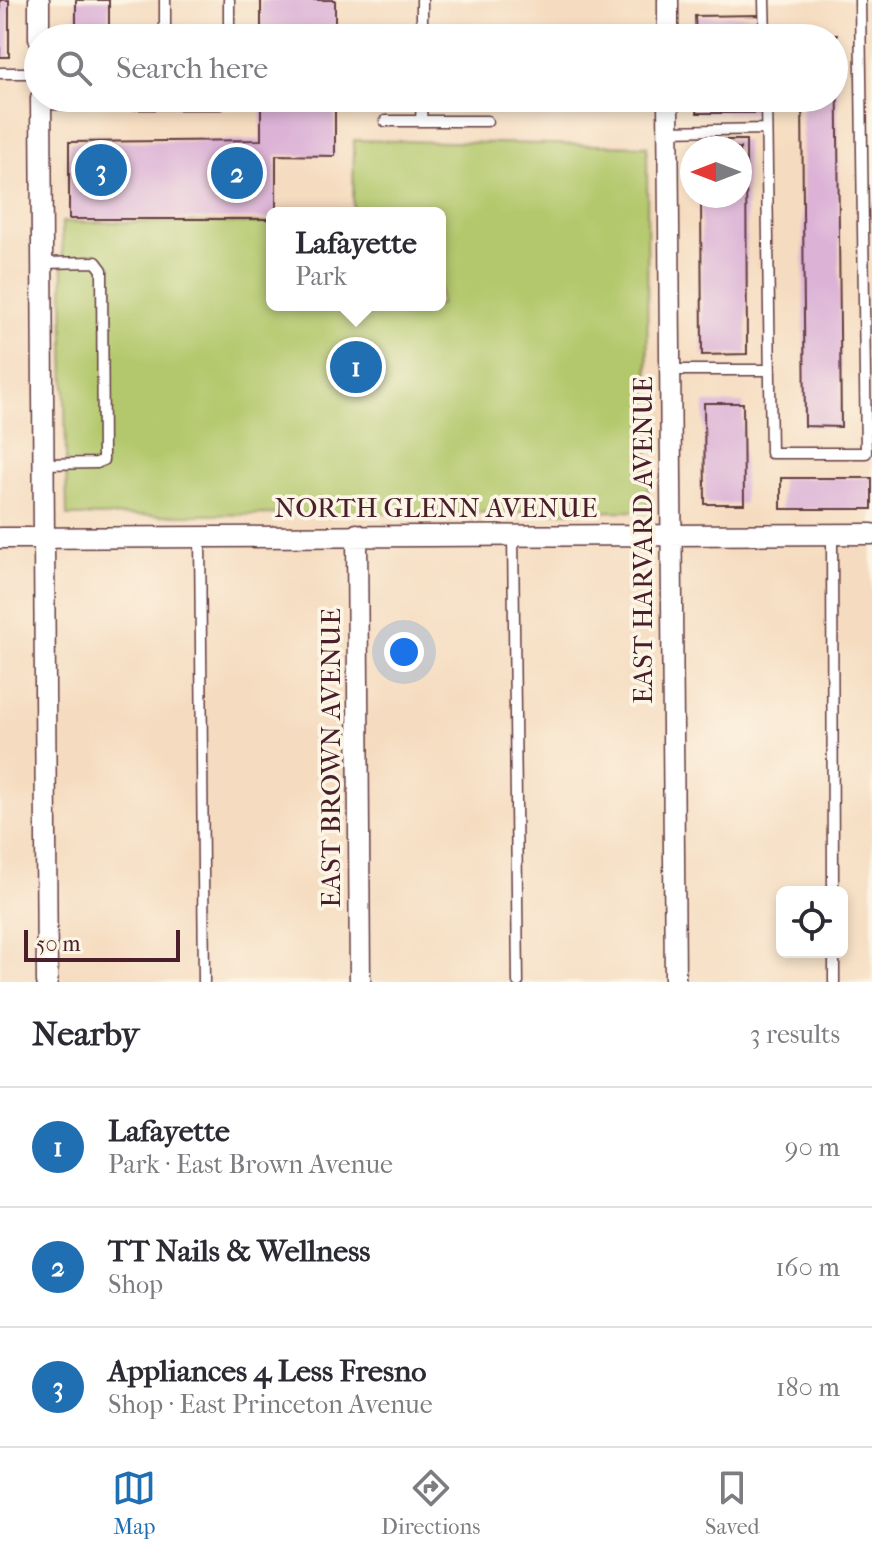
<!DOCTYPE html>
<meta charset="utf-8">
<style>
body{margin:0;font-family:"IM FELL French Canon",serif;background:#f2f2f3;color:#2b2b33}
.controls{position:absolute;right:24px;bottom:24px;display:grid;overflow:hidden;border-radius:12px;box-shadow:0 4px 12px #0003}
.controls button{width:72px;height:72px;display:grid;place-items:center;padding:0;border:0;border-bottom:2px solid #e1e1e2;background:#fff;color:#2b2b33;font:40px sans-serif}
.compass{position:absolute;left:680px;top:136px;width:72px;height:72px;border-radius:50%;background:#fff;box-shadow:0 4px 12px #0003;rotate:270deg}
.scale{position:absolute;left:24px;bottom:20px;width:156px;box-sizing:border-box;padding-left:8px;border:4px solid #4a1f2b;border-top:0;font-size:22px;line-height:28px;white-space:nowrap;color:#4a1f2b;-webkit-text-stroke:6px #fcf5e5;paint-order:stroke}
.you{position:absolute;left:404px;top:652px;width:28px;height:28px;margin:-20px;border:6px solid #fff;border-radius:50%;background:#1a73e8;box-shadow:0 0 0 12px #1a73e833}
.badge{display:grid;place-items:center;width:52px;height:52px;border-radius:50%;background:#1f6fb2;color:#fff;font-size:26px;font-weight:700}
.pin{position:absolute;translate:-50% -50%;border:4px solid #fff;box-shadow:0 2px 8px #0006}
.popup{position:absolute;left:266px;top:207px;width:180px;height:104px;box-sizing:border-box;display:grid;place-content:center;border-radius:12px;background:#fff;filter:drop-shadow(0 2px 6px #0005);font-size:26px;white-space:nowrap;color:#7c7c81}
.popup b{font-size:30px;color:#2b2b33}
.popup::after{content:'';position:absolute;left:50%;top:100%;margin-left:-16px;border:16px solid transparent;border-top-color:#fff}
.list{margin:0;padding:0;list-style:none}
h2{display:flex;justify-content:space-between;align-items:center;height:104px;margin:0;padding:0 32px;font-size:34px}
h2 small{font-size:26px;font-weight:400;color:#7c7c81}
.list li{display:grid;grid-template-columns:52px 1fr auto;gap:24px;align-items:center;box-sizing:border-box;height:120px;padding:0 32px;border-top:2px solid #e1e1e2}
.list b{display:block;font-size:30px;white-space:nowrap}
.list p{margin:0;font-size:26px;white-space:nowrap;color:#7c7c81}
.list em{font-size:26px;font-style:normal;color:#7c7c81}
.icon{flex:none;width:44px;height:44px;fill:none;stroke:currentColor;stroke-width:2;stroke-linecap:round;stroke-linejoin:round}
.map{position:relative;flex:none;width:872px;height:982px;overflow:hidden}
.search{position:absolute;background:#fff;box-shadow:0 4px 12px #0003;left:24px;right:24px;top:24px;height:88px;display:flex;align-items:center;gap:20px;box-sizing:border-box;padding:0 28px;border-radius:44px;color:#7c7c81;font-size:30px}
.sheet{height:464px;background:#fff}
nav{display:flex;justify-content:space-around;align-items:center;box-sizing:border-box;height:112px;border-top:2px solid #e1e1e2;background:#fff;font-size:22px;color:#7c7c81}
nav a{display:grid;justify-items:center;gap:4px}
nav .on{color:#1f6fb2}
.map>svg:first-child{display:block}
</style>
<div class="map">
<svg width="872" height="982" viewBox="0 0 872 982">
<rect width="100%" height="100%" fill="#fcf5e5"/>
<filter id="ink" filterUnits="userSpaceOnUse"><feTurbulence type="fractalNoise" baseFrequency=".0125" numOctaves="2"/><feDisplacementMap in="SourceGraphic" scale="16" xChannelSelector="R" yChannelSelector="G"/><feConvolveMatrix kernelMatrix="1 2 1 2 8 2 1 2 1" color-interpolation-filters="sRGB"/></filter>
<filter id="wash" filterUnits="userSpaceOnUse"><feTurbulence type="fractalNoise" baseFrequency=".006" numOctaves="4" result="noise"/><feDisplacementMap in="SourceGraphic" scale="32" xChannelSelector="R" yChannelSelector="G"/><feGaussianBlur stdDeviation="1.8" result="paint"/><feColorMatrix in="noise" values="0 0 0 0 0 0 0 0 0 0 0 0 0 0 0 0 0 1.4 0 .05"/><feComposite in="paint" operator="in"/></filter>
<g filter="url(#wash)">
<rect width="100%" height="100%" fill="#f5dbbf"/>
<path fill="#b3c86c" stroke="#7e744c" stroke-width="2" d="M 354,140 L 647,146 L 648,511 L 67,516 L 62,222 L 272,223 L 272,305 L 440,305 L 440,213 L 353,213 Z"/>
<g id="blocks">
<path fill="#dcb2d7" d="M 0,0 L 9,0 L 9,57 L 0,57 Z
M 76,0 L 109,0 L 109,38 L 76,38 Z
M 261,0 L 335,0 L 335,38 L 261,38 Z
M 759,15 L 759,38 L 696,38 L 695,16 Z
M 801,35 L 837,35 L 841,427 L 805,426 L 802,98 L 834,98 L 834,38 L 801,38 Z
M 261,98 L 335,98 L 335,156 L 276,155 L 276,213 L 272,213 L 272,219 L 69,219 L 69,142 L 261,140 Z
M 443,98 L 534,98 L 534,107 L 443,107 Z
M 697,98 L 760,98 L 760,113 L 697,113 Z
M 701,140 L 746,140 L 747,354 L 702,355 L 701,196 L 740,196 L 740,148 L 701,148 Z
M 704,403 L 743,403 L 744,504 L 705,504 Z
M 781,478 L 872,478 L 872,509 L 781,509 Z"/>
</g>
</g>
<g filter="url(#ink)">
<use href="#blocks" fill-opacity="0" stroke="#643b41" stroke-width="2"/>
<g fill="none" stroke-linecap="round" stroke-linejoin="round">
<defs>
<path id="lane" d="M 165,0 L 165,38
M 422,0 L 422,38
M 764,0 L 765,38
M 229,38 L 229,0
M 0,73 L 38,73
M 766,98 L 771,453 L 866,453 L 860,0
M 41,104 L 220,104 L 228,98
M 385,121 L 487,121
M 421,121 L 422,98
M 668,131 L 766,129
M 42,263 L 96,262 L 102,270 L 103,460 L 97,463 L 43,464
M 669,370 L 770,370
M 832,534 L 833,892
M 513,535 L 518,982
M 200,536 L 204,982
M 834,952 L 834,982"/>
<path id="street" d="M 39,0 L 39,38
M 668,0 L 668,38
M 41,98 L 47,982
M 668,98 L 675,982
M 357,534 L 360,982
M 0,538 L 872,534"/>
</defs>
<use href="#lane" stroke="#643b41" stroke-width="13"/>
<use href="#street" stroke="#643b41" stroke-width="23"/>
<use href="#lane" stroke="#fff" stroke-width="10"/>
<use href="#street" stroke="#fff" stroke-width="20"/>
</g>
</g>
<g text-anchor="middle" stroke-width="7" stroke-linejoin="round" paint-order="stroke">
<g font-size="28" fill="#4a1f2b" stroke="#fcf5e5">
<text x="436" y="517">NORTH GLENN AVENUE</text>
<text transform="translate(642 540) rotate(-90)" y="10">EAST HARVARD AVENUE</text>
<text transform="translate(330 758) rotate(-90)" y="10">EAST BROWN AVENUE</text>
</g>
</g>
</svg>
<div class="controls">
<button><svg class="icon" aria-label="locate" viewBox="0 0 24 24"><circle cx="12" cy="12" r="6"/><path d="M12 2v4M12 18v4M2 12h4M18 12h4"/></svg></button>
</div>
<svg class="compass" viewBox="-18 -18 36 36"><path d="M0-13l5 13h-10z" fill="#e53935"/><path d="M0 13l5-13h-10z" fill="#7c7c81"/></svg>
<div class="scale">50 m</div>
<div class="you"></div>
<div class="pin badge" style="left:356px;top:367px">1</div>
<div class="popup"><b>Lafayette</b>Park</div>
<div class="pin badge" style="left:237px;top:173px">2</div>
<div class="pin badge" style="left:101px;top:170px">3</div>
<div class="search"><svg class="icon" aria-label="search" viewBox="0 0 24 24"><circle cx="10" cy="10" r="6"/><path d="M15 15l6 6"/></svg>Search here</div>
</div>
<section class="sheet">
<h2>Nearby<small>3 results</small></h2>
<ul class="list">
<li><span class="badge">1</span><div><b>Lafayette</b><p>Park · East Brown Avenue</p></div><em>90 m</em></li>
<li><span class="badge">2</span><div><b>TT Nails &amp; Wellness</b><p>Shop</p></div><em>160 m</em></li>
<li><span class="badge">3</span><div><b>Appliances 4 Less Fresno</b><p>Shop · East Princeton Avenue</p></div><em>180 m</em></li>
</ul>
</section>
<nav>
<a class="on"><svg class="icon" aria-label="map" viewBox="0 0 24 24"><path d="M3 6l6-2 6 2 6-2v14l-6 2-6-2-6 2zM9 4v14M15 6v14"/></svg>Map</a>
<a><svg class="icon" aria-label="directions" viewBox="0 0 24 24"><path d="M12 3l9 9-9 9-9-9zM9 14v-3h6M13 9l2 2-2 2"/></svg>Directions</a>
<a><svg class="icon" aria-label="saved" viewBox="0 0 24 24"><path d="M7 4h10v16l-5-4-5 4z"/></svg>Saved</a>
</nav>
